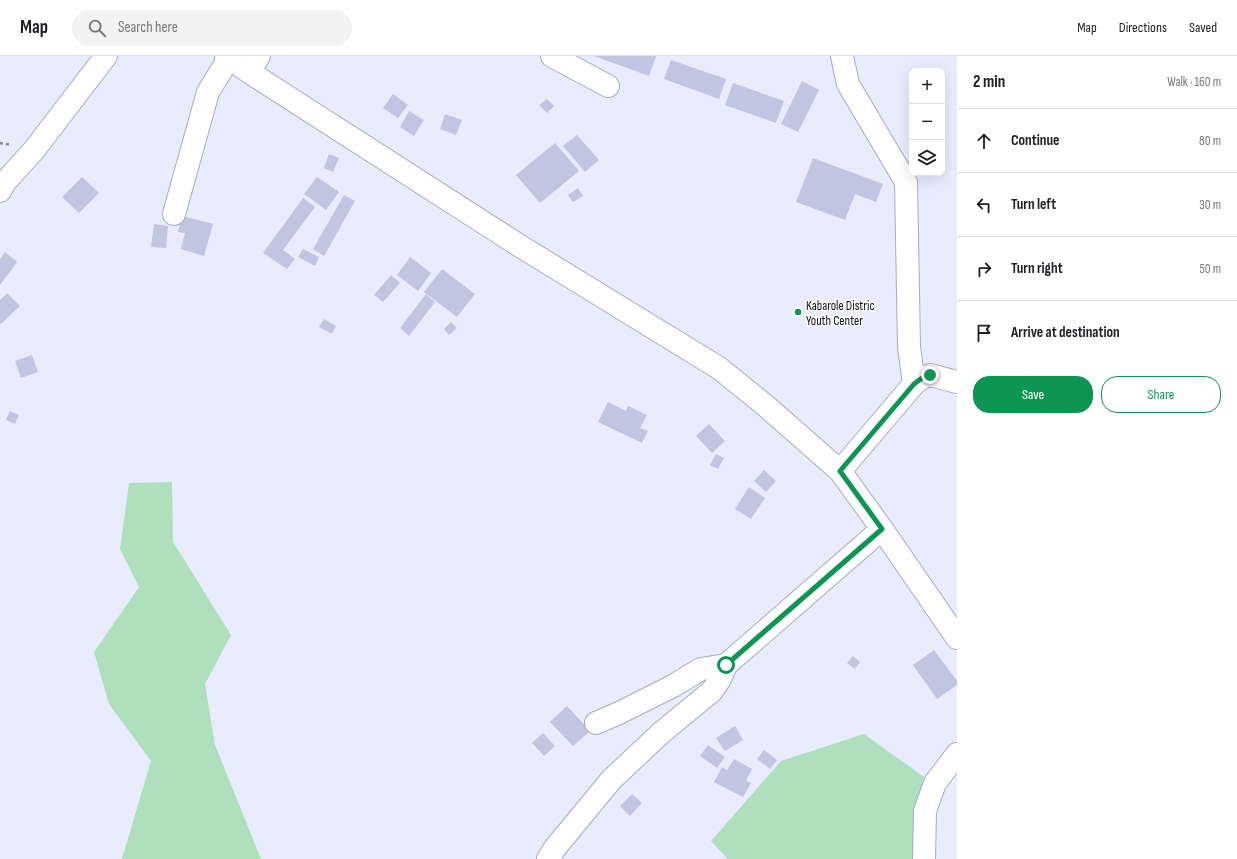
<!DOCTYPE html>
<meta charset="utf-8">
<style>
body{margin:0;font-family:"Sofia Sans Condensed",sans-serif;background:#f2f2f2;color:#202124}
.controls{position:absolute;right:12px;top:12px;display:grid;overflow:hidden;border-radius:8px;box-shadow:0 4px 16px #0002}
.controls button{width:36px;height:36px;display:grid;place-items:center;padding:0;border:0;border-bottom:1px solid #e0e0e0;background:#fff;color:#202124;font:20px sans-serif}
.stop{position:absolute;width:12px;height:12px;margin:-9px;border:3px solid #0e9554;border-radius:50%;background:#fff}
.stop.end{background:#0e9554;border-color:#fff;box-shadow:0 1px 4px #0008}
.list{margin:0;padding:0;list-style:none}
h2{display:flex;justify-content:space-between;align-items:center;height:52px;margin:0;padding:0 16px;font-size:17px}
h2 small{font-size:13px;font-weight:400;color:#757577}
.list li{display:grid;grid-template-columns:26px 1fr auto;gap:12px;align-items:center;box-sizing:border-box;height:64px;padding:0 16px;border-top:1px solid #e0e0e0}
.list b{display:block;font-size:15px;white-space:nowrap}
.list em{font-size:13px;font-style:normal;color:#757577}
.actions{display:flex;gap:8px;padding:12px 16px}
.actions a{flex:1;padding:9px 0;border:1px solid #0e9554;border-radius:16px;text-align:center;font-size:14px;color:#0e9554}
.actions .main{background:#0e9554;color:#fff}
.icon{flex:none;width:22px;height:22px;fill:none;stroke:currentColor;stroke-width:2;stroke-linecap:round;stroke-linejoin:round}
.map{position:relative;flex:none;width:957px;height:803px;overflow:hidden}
header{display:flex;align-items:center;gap:24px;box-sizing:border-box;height:56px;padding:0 20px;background:#fff;border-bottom:1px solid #e0e0e0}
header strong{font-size:19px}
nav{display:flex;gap:22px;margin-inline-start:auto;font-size:14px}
.search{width:280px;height:36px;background:#f2f2f2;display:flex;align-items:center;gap:10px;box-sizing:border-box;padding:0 14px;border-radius:22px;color:#757577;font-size:15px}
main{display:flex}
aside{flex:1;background:#fff}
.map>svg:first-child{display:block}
</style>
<header>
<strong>Map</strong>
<div class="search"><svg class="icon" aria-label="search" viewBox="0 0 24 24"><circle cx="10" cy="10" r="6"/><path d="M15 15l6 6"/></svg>Search here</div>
<nav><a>Map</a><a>Directions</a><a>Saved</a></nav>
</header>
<main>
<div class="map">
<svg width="957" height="803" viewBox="0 0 957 803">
<rect width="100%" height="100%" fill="#e9ecfd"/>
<path fill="#afdfbd" d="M 172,426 L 173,486 L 231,579 L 205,628 L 215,689 L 261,803 L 122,803 L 151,705 L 109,648 L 94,596 L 139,531 L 120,493 L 129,427 Z
M 864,678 L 924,721 L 919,756 L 919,803 L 728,803 L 711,785 L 781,705 Z"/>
<path fill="#c0c5e1" d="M 594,0 L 656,0 L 649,20 Z
M 671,4 L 726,23 L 719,43 L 664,23 Z
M 802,25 L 819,34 L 798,76 L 781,68 Z
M 733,27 L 784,45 L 776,67 L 725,49 Z
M 393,38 L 408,49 L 398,62 L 383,52 Z
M 547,43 L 554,50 L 547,57 L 539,49 Z
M 409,55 L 424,64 L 414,80 L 400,71 Z
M 445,58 L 462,64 L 456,79 L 440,73 Z
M 577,79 L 599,104 L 585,116 L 563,90 Z
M 555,87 L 579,115 L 540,147 L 516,119 Z
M 329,98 L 339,102 L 333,116 L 324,112 Z
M 813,102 L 883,128 L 876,146 L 855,138 L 845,164 L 796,146 Z
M 82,121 L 99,137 L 79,157 L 62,141 Z
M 317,121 L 339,136 L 326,154 L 304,138 Z
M 578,132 L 583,140 L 573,146 L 568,139 Z
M 344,139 L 355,145 L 324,200 L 313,193 Z
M 303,142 L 315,151 L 283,194 L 295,203 L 287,213 L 263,197 Z
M 182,160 L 213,168 L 204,200 L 181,193 L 185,177 L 178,176 Z
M 154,168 L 168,170 L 166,192 L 151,191 Z
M 303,193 L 319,201 L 315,210 L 298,201 Z
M 5,196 L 17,206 L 0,229 L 0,203 Z
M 410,201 L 431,217 L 418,235 L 397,219 Z
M 442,213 L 475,238 L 457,261 L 424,236 Z
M 391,219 L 400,227 L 383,246 L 374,239 Z
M 7,237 L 20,250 L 1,268 L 0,267 L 0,244 Z
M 426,238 L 435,246 L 409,280 L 400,272 Z
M 324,263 L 336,270 L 332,278 L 319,271 Z
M 451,266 L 457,272 L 449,279 L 444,273 Z
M 32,299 L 38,316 L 21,322 L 15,305 Z
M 608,346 L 626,355 L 628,350 L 647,359 L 640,372 L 648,375 L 642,387 L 598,366 Z
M 10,355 L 19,359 L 15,368 L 6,364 Z
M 709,368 L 725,385 L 712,397 L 696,380 Z
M 716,398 L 724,402 L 718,413 L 710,409 Z
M 764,414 L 776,425 L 766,436 L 754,425 Z
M 749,431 L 765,442 L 751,463 L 735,453 Z
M 934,594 L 957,625 L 957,629 L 937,643 L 913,609 Z
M 853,600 L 860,606 L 855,613 L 847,607 Z
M 567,650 L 590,675 L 573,690 L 550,666 Z
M 735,670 L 743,684 L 725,695 L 716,682 Z
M 543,677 L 555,690 L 544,700 L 532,687 Z
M 708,689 L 725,701 L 717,712 L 700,700 Z
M 764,694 L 777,704 L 770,713 L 757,703 Z
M 734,703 L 752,713 L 746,725 L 751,727 L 743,741 L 714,726 L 722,711 L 727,714 Z
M 632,738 L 642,747 L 630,760 L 620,750 Z"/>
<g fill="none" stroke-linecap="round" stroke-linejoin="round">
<defs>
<path id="street" d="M 226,0 L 249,16 L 520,190 L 719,312 L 766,350 L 840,415 L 882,473 L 957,582
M 552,0 L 608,30
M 842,0 L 848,28 L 906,126 L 909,291 L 914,328
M 249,16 L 259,0
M 0,135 L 5,126 L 34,94 L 106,0
M 174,158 L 208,36 L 229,2
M 840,415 L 914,328 L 922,322 L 930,319 L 957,326
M 596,667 L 619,657 L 673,630 L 701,613 L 726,609
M 548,803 L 555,792 L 611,724 L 661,677 L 712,635 L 720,623 L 726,609 L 882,473
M 924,803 L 925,755 L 935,727 L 957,698"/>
</defs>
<use href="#street" stroke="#a6aac5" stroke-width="24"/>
<path stroke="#858795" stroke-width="2.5" stroke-dasharray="3 3" stroke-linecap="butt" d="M 0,87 L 12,89"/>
<use href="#street" stroke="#fff" stroke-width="22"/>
</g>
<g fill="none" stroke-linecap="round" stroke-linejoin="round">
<path stroke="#0e9554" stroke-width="5" d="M 726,609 L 882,473 L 840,415 L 914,328 L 922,322 L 930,319"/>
</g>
<circle fill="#0e9554" stroke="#fff" stroke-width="1.5" cx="798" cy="256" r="4"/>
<g text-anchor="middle" stroke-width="3" stroke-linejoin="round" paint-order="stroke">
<g font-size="13" fill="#0d0e17" stroke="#fff" text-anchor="start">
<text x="806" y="254">Kabarole Distric<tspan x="806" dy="15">Youth Center</tspan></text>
</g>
</g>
</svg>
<div class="controls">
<button>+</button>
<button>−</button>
<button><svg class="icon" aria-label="layers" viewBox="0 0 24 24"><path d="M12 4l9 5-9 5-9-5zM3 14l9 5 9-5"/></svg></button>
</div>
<div class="stop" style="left:726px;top:609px"></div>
<div class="stop end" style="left:930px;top:319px"></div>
</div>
<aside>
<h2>2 min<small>Walk · 160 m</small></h2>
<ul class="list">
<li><svg class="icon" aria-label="ahead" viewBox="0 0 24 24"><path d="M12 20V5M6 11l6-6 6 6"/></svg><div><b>Continue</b></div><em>80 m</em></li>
<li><svg class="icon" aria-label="left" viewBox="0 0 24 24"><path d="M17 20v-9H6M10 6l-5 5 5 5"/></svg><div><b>Turn left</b></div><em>30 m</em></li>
<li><svg class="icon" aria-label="right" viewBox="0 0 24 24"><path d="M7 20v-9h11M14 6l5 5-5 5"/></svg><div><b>Turn right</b></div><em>50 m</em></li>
<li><svg class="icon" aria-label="arrive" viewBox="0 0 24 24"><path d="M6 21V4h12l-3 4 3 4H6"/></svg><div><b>Arrive at destination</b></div></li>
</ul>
<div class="actions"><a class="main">Save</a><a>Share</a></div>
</aside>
</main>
